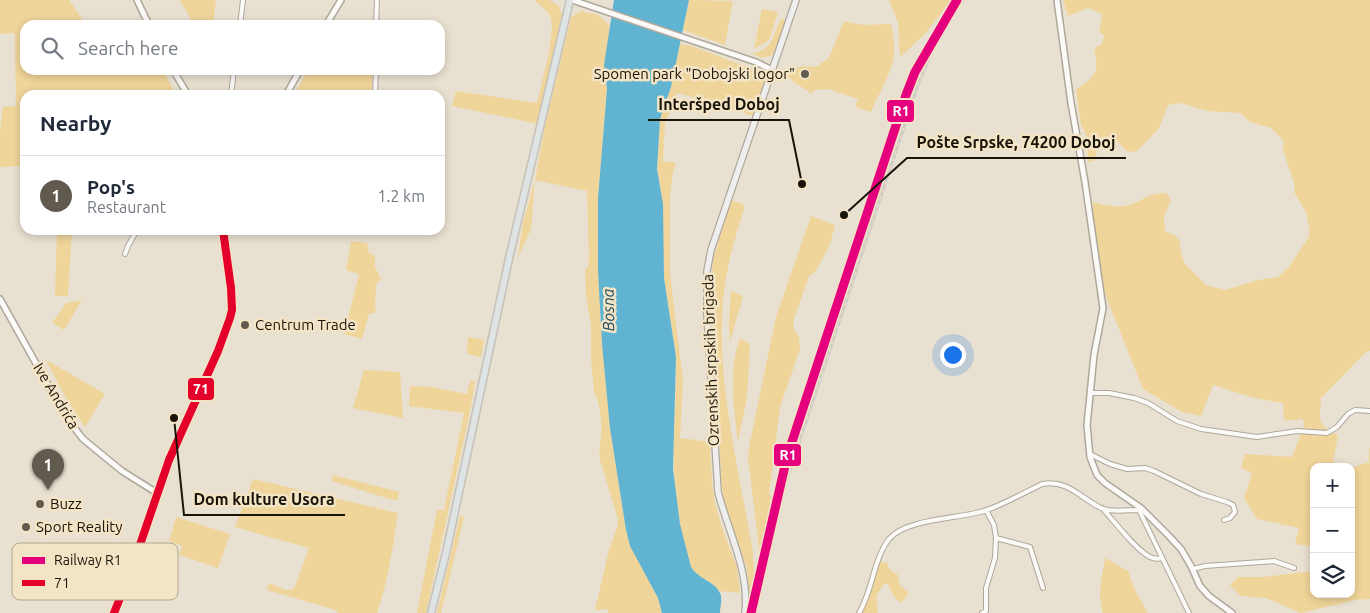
<!DOCTYPE html>
<meta charset="utf-8">
<style>
body{margin:0;font-family:Ubuntu,sans-serif;background:#f6f6f7;color:#1f2937}
.controls{position:absolute;right:15px;bottom:15px;display:grid;overflow:hidden;border-radius:10px;box-shadow:0 2px 8px #0003}
.controls button{width:45px;height:45px;display:grid;place-items:center;padding:0;border:0;border-bottom:1px solid #e0e1e3;background:#fff;color:#1f2937;font:25px sans-serif}
.you{position:absolute;left:952px;top:354px;width:18px;height:18px;margin:-12px;border:4px solid #fff;border-radius:50%;background:#1a73e8;box-shadow:0 0 0 8px #1a73e833}
.badge{display:grid;place-items:center;width:32px;height:32px;border-radius:50%;background:#615b4f;color:#fff;font-size:16px;font-weight:700}
.pin{position:absolute;translate:-50% -41px;filter:drop-shadow(0 1px 2px #0008)}
.pin::after{content:'';position:absolute;top:26px;width:18px;height:15px;background:inherit;clip-path:polygon(0 0,100% 0,50% 100%)}
.list{margin:0;padding:0;list-style:none}
h2{display:flex;justify-content:space-between;align-items:center;height:65px;margin:0;padding:0 20px;font-size:21px}
h2 small{font-size:16px;font-weight:400;color:#747a83}
.list li{display:grid;grid-template-columns:32px 1fr auto;gap:15px;align-items:center;box-sizing:border-box;height:80px;padding:0 20px;border-top:1px solid #e0e1e3}
.list b{display:block;font-size:19px;white-space:nowrap}
.list p{margin:0;font-size:16px;white-space:nowrap;color:#747a83}
.list em{font-size:16px;font-style:normal;color:#747a83}
.icon{flex:none;width:28px;height:28px;fill:none;stroke:currentColor;stroke-width:2;stroke-linecap:round;stroke-linejoin:round}
.map{position:relative;flex:none;width:1370px;height:613px;overflow:hidden}
.search{position:absolute;background:#fff;box-shadow:0 2px 8px #0003;left:20px;top:20px;width:425px;height:55px;display:flex;align-items:center;gap:12px;box-sizing:border-box;padding:0 18px;border-radius:15px;color:#747a83;font-size:19px}
.panel{position:absolute;background:#fff;box-shadow:0 2px 8px #0003;left:20px;top:90px;width:425px;height:145px;border-radius:15px}
.map>svg:first-child{display:block}
</style>
<div class="map">
<svg width="1370" height="613" viewBox="0 0 1370 613">
<rect width="100%" height="100%" fill="#e8e0d0"/>
<path fill="#f0d59a" d="M 0,0 L 69,0 L 86,25 L 25,25 L 25,70 L 163,70 L 176,95 L 25,95 L 25,166 L 0,167 L 0,130 L 3,107 L 16,106 L 15,33 L 0,34 Z
M 180,0 L 216,0 L 213,25 L 194,25 Z
M 534,0 L 549,0 L 558,5 L 562,14 L 539,124 L 452,106 L 456,91 L 537,103 C 541,86 557,30 550,16 C 547,9 539,5 534,0 Z
M 689,0 L 733,1 L 725,45 L 683,30 Z
M 889,0 L 951,0 L 924,35 L 900,57 L 898,23 Z
M 1063,0 L 1370,0 L 1370,351 L 1367,351 L 1321,398 C 1320,421 1316,424 1338,435 L 1333,462 L 1347,467 L 1314,467 L 1314,547 L 1295,544 L 1299,528 L 1257,519 L 1244,498 L 1252,473 L 1241,468 L 1245,454 L 1292,457 L 1304,426 L 1303,419 L 1284,421 L 1283,403 L 1254,398 L 1213,385 L 1201,416 L 1182,412 L 1143,389 L 1105,294 L 1093,215 L 1093,202 C 1103,204 1114,208 1125,206 C 1141,203 1146,193 1166,193 L 1171,200 L 1164,217 L 1165,232 L 1173,234 L 1179,240 L 1181,253 L 1185,264 L 1206,285 L 1225,290 L 1258,280 L 1278,277 L 1288,268 L 1309,237 L 1309,228 L 1306,212 L 1295,194 L 1294,183 L 1283,150 L 1284,141 L 1271,128 L 1250,122 L 1240,113 L 1208,111 L 1180,103 L 1168,105 L 1159,128 L 1138,150 L 1133,152 L 1126,151 L 1118,142 L 1107,136 L 1101,139 L 1094,161 L 1088,162 L 1086,134 L 1081,125 L 1076,89 C 1093,78 1101,73 1094,52 L 1097,46 L 1102,44 L 1104,35 L 1099,32 L 1102,14 L 1088,8 L 1068,16 Z
M 762,9 L 778,12 L 769,40 L 754,49 Z
M 581,11 L 598,15 L 609,25 L 609,43 L 604,65 L 607,89 L 598,198 L 600,314 L 610,428 L 626,530 L 630,546 L 658,598 L 662,613 L 608,613 L 608,609 L 595,610 L 609,550 L 617,528 L 618,519 L 600,460 C 599,451 600,444 601,436 C 603,427 599,398 594,392 L 591,358 L 591,325 L 586,296 L 585,269 L 588,268 L 589,257 L 587,191 L 535,180 L 531,229 L 518,257 L 523,223 L 535,180 L 545,126 L 571,17 Z
M 781,19 L 784,19 L 785,21 L 774,53 L 770,56 L 759,58 L 759,56 L 752,54 L 763,50 L 770,44 Z
M 844,21 L 863,25 L 891,24 C 901,65 886,76 871,112 L 855,107 L 858,99 L 828,89 L 815,90 L 811,93 L 794,82 L 784,73 L 803,66 L 816,67 L 829,58 Z
M 680,44 L 691,46 L 761,72 L 764,81 L 753,116 L 701,99 L 677,93 L 665,124 L 663,161 L 676,163 L 673,173 L 670,196 L 670,274 L 683,380 L 680,438 L 710,442 L 712,483 L 715,503 L 722,528 L 737,567 L 740,593 L 719,591 L 712,583 L 695,574 L 691,568 L 680,524 L 675,490 L 673,449 L 676,381 L 676,357 L 664,278 L 660,183 L 657,169 L 660,119 L 671,87 Z
M 308,70 L 372,70 L 372,95 L 294,95 Z
M 731,200 L 745,205 C 738,229 730,253 726,278 C 711,365 739,467 753,553 L 754,572 L 750,598 L 747,568 L 724,502 L 721,480 L 719,420 L 712,308 L 712,271 L 714,256 Z
M 811,216 L 835,225 L 830,244 L 816,271 L 809,276 L 794,319 L 793,328 L 799,337 L 800,349 L 780,407 L 769,495 L 771,496 L 761,564 L 748,457 L 750,442 L 776,317 Z
M 57,230 L 72,230 L 68,296 L 55,296 Z
M 351,241 L 367,243 L 369,253 L 375,256 L 375,267 L 381,279 L 376,284 L 375,308 L 377,312 L 369,314 L 362,339 L 344,334 L 359,274 L 346,270 Z
M 731,291 L 743,296 L 730,342 L 729,322 Z
M 82,300 L 64,330 L 52,323 L 66,303 Z
M 468,337 L 484,340 L 481,357 L 467,354 Z
M 740,338 L 750,344 L 747,398 L 738,442 C 734,408 728,371 740,338 Z
M 46,360 L 105,394 L 85,427 L 67,400 Z
M 364,370 L 400,372 L 403,418 L 353,408 Z
M 470,381 L 475,381 L 471,407 L 426,613 L 417,613 L 437,510 L 444,510 L 464,413 L 409,406 L 410,386 L 431,387 L 467,394 Z
M 1369,448 L 1370,448 L 1370,599 L 1355,600 L 1301,613 L 1266,598 L 1241,596 L 1230,585 L 1238,577 L 1264,577 L 1314,571 L 1314,594 L 1351,594 L 1351,468 L 1369,462 Z
M 333,475 L 399,492 L 398,500 L 393,500 L 332,481 Z
M 253,479 L 398,513 C 393,547 388,581 377,613 L 337,613 L 338,611 L 329,608 L 267,590 L 269,583 L 286,590 L 294,589 L 309,548 L 235,527 Z
M 460,516 L 464,517 L 441,613 L 437,613 Z
M 176,517 L 230,534 L 218,568 L 179,555 L 182,546 L 169,541 Z
M 1105,558 L 1128,571 L 1134,588 L 1148,613 L 1103,613 C 1097,595 1102,577 1105,558 Z
M 875,560 L 887,563 L 890,570 L 898,575 L 900,585 L 909,593 L 901,603 L 893,595 L 888,584 L 884,584 L 876,596 L 878,613 L 858,613 L 863,602 L 864,595 Z"/>
<path fill="#60b4d2" d="M 614,0 L 689,0 L 671,87 L 660,119 L 657,169 L 663,204 L 664,278 L 676,357 L 673,469 L 680,524 L 691,567 C 700,581 717,581 721,596 C 722,602 720,607 720,613 L 662,613 L 658,598 L 630,546 L 626,530 L 610,428 L 602,344 L 598,271 L 598,198 L 607,89 L 604,65 Z"/>
<g fill="none" stroke-linecap="round" stroke-linejoin="round">
<defs>
<path id="minor" d="M 240,25 L 243,0
M 376,25 L 377,0
M 231,95 L 234,70
M 375,95 L 376,70
M 125,254 L 128,246 L 137,230
M 1090,393 L 1109,393 L 1134,398 L 1148,403 L 1177,421 L 1201,429 L 1257,437 L 1297,431 L 1327,433 L 1337,427 L 1348,414 L 1355,410 L 1370,411
M 1090,454 L 1110,464 L 1127,469 L 1145,468 L 1154,471 L 1201,494 L 1227,502 L 1233,505 L 1235,512 L 1230,518 L 1224,520
M 1102,508 C 1115,522 1135,549 1150,557 C 1154,559 1158,559 1162,558
M 1139,510 L 1189,613
M 996,538 L 1030,547 L 1043,588
M 1193,569 L 1205,566 L 1274,561 L 1294,568
M 859,613 C 873,590 873,560 889,539 C 906,518 962,519 987,510 C 1006,503 1024,493 1042,484 C 1066,479 1080,497 1099,507 C 1109,513 1127,510 1139,510 L 1141,508
M 982,613 L 986,611 L 986,588 L 995,558 L 996,538 L 994,525 L 986,510"/>
<path id="tertiary" d="M 137,0 L 149,25
M 572,0 L 756,62 L 772,70
M 1057,0 L 1071,103 L 1085,182 L 1103,308 L 1094,355 L 1087,425 L 1090,457 L 1097,475 L 1105,483 L 1141,508 L 1167,534 L 1181,549 L 1191,566 L 1200,586 L 1209,596 L 1232,613
M 326,25 L 341,0
M 173,70 L 188,95
M 286,95 L 300,70
M 0,299 L 62,410 L 76,430 L 83,439 L 122,471 L 157,493
M 114,613 L 132,568 L 169,460 L 218,351 L 230,318 L 232,310 L 231,288 L 223,230"/>
<path id="secondary" d="M 745,613 C 750,572 728,531 718,492 L 707,314 L 707,271 L 711,250 L 796,0"/>
<path id="primary" d="M 431,613 L 446,553 L 510,254 L 570,0"/>
</defs>
<use href="#minor" stroke="#aea89c" stroke-width="6"/>
<use href="#tertiary" stroke="#aea89c" stroke-width="8"/>
<use href="#secondary" stroke="#aea89c" stroke-width="8"/>
<use href="#primary" stroke="#c5c0b8" stroke-width="9"/>
<use href="#minor" stroke="#fcfaf8" stroke-width="4"/>
<use href="#tertiary" stroke="#fcfaf8" stroke-width="5"/>
<use href="#secondary" stroke="#edeeed" stroke-width="5.5"/>
<use href="#primary" stroke="#dee3e3" stroke-width="6"/>
<defs>
<path id="rail" d="M 782,473 L 839,296 L 883,167
M 755,613 L 779,503 L 918,85 L 932,51 L 962,0"/>
</defs>
<use href="#rail" stroke="#ceccc7" stroke-width="3"/>
<use href="#rail" stroke="#f3e4c5" stroke-width="1" stroke-dasharray="4" stroke-linecap="butt"/>
<defs>
<path id="bus-1" d="M 114,613 L 132,568 L 169,460 L 218,351 L 230,318 L 232,310 L 231,288 L 223,230"/>
</defs>
<use href="#bus-1" stroke="#f3e4c5" stroke-width="11"/>
<use href="#bus-1" stroke="#e4002b" stroke-width="8"/>
<defs>
<path id="rail-1" d="M 751,613 L 787,457 L 906,95 L 915,72 L 957,0"/>
</defs>
<use href="#rail-1" stroke="#f3e4c5" stroke-width="12"/>
<use href="#rail-1" stroke="#e5007d" stroke-width="9"/>
</g>
<g fill="#615b4f" stroke="#f3e4c5" stroke-width="2">
<circle cx="805" cy="74" r="5"/>
<circle cx="245" cy="325" r="5"/>
<circle cx="40" cy="504" r="5"/>
<circle cx="26" cy="527" r="5"/>
</g>
<g text-anchor="middle" stroke-width="5" stroke-linejoin="round" paint-order="stroke">
<g font-size="15" fill="#191409" stroke="#f3e4c5" text-anchor="start">
<text x="795" y="79" text-anchor="end">Spomen park "Dobojski logor"</text>
<text x="255" y="330">Centrum Trade</text>
<text x="50" y="509">Buzz</text>
<text x="36" y="532">Sport Reality</text>
</g>
<g font-size="15" fill="#191409" stroke="#f3e4c5">
<text transform="translate(711 360) rotate(-92)" y="5">Ozrenskih srpskih brigada</text>
<text transform="translate(56 396) rotate(59)" y="5">Ive Andrića</text>
</g>
<g font-size="16" font-style="italic" fill="#18485d" stroke="#f3e4c5">
<text transform="translate(608 310) rotate(-91)" y="6">Bosna</text>
</g>
</g>
<rect x="12" y="543" width="166" height="57" rx="8" fill="#f3e4c5" stroke="#b2a68d" stroke-width="1"/>
<rect x="22" y="557" width="23" height="7" fill="#e5007d"/>
<rect x="22" y="580" width="23" height="6" fill="#e4002b"/>
<g font-size="14" fill="#191409">
<text x="54" y="565">Railway R1</text>
<text x="54" y="588">71</text>
</g>
<path fill="none" stroke="#191409" stroke-width="2" d="M802 184L789 120H648M844 215L907 158H1126M174 418L184 515H345"/>
<g fill="#191409" stroke="#f3e4c5" stroke-width="2">
<circle cx="802" cy="184" r="5"/>
<circle cx="844" cy="215" r="5"/>
<circle cx="174" cy="418" r="5"/>
</g>
<g font-size="16" text-anchor="middle" font-weight="bold" fill="#191409" stroke="#f3e4c5" stroke-width="5" stroke-linejoin="round" paint-order="stroke">
<text x="719" y="110">Interšped Doboj</text>
<text x="1016" y="148">Pošte Srpske, 74200 Doboj</text>
<text x="264" y="505">Dom kulture Usora</text>
</g>
<g stroke="#f3e4c5" stroke-width="2">
<rect x="886" y="99" width="29" height="24" rx="5" fill="#e5007d"/>
<rect x="187" y="377" width="28" height="24" rx="5" fill="#e4002b"/>
<rect x="773" y="443" width="29" height="24" rx="5" fill="#e5007d"/>
</g>
<g font-size="14" text-anchor="middle" font-weight="bold" fill="#fff">
<text x="901" y="116">R1</text>
<text x="201" y="394">71</text>
<text x="788" y="460">R1</text>
</g>
</svg>
<div class="controls">
<button>+</button>
<button>−</button>
<button><svg class="icon" aria-label="layers" viewBox="0 0 24 24"><path d="M12 4l9 5-9 5-9-5zM3 14l9 5 9-5"/></svg></button>
</div>
<div class="you"></div>
<div class="pin badge" style="left:48px;top:490px">1</div>
<div class="search"><svg class="icon" aria-label="search" viewBox="0 0 24 24"><circle cx="10" cy="10" r="6"/><path d="M15 15l6 6"/></svg>Search here</div>
<section class="panel">
<h2>Nearby<small></small></h2>
<ul class="list">
<li><span class="badge">1</span><div><b>Pop's</b><p>Restaurant</p></div><em>1.2 km</em></li>
</ul>
</section>
</div>
